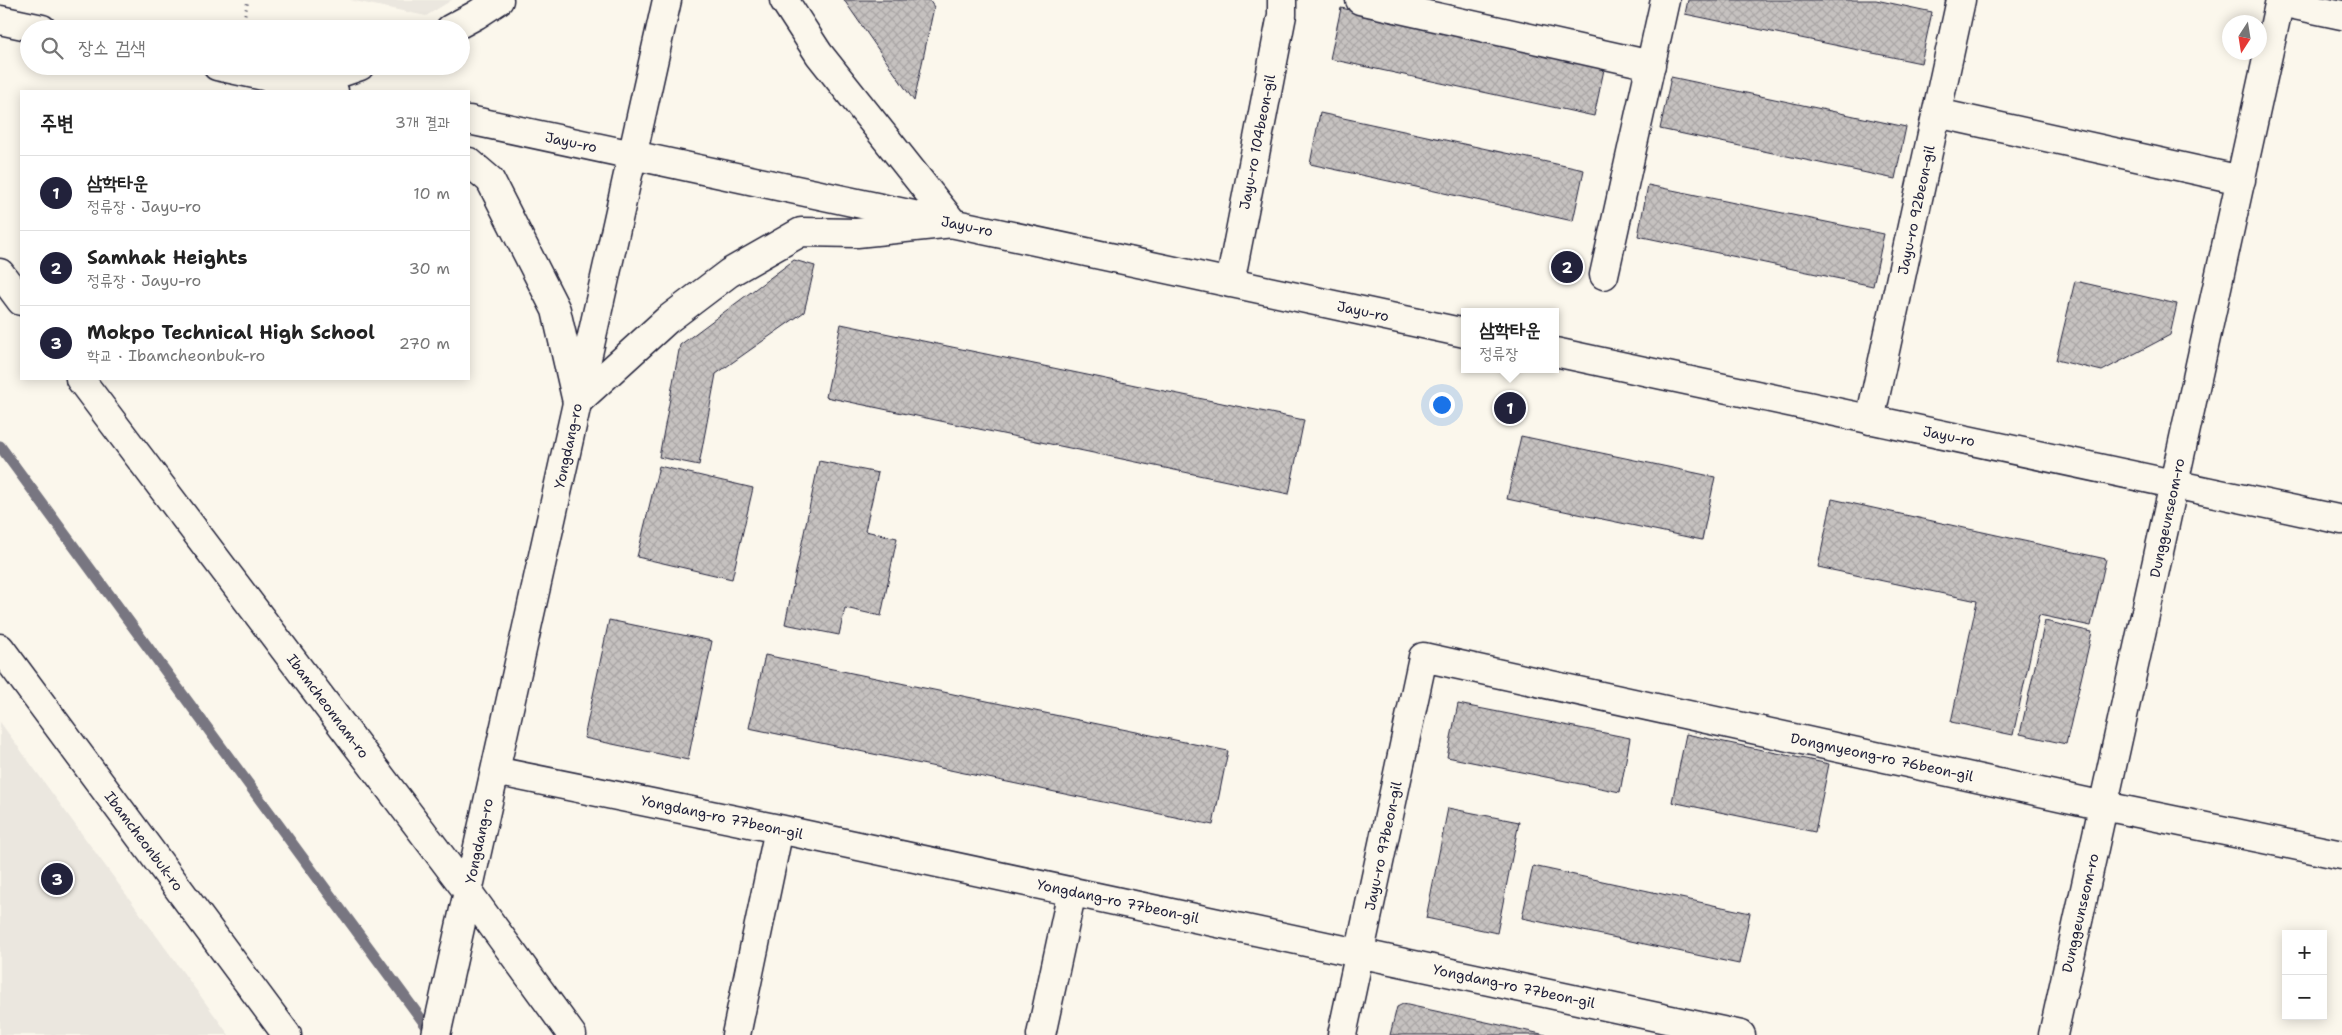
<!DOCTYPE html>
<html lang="ko">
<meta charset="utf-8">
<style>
body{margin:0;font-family:"Shantell Sans","Poor Story",sans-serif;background:#f6f6f6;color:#222}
.controls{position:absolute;right:15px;bottom:15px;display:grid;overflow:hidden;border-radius:0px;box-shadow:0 2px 12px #0003}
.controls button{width:45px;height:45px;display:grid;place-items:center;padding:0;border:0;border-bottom:1px solid #e0e0e0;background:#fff;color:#222;font:25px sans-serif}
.compass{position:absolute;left:2222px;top:15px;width:45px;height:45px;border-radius:50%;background:#fff;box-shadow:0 2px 12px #0003;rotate:192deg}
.you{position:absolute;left:1441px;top:404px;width:18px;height:18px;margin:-12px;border:4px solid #fff;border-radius:50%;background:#1a73e8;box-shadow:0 0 0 8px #1a73e833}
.badge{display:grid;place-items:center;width:32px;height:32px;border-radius:50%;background:#22223b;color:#fff;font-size:16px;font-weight:700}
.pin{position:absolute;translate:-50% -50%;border:2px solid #fff;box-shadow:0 1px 5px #0006}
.popup{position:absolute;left:1461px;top:308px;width:98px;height:65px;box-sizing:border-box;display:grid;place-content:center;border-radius:0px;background:#fff;filter:drop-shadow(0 1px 4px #0005);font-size:16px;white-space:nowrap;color:#767676}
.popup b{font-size:19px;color:#222}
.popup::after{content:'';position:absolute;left:50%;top:100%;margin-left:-10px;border:10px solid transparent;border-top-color:#fff}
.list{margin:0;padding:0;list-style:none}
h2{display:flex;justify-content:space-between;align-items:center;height:65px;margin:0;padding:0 20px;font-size:21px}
h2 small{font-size:16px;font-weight:400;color:#767676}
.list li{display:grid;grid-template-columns:32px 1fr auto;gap:15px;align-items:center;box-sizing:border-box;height:75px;padding:0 20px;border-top:1px solid #e0e0e0}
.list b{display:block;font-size:19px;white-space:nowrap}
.list p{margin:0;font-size:16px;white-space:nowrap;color:#767676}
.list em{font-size:16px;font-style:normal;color:#767676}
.icon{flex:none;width:28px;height:28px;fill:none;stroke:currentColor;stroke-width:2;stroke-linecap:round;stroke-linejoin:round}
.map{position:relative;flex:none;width:2342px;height:1035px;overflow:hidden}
.search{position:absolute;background:#fff;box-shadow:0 2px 12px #0003;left:20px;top:20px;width:450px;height:55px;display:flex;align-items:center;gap:12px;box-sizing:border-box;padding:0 18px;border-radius:28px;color:#767676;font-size:19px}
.panel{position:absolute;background:#fff;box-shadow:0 2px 12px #0003;left:20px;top:90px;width:450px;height:290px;border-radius:0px}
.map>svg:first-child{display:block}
</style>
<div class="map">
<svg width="2342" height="1035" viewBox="0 0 2342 1035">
<defs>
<pattern id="building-cross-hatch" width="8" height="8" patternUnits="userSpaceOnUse" patternTransform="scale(1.25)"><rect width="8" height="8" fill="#c6c2c0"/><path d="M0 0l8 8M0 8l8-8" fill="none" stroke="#aaa6a6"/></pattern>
</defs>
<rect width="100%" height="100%" fill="#fbf7ec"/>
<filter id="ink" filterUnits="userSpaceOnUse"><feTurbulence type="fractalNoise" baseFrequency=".02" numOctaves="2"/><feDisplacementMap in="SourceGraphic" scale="10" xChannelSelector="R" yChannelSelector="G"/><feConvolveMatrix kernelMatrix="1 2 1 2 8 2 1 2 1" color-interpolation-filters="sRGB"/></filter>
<g filter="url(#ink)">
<path fill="#ebe7df" d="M 350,0 L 452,0 L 426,16 Z
M 0,722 L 229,1035 L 0,1035 Z"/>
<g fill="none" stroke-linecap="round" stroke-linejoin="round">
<path stroke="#787681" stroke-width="11" d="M 0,446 L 433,1035"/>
</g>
<path fill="url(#building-cross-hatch)" stroke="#22223b" d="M 844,0 L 929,0 L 934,7 L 914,101 Z
M 1688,0 L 1876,0 L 1932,12 L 1921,63 L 1685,14 Z
M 1341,8 L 1605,65 L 1594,116 L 1330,59 Z
M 1671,77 L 1906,127 L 1895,179 L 1660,129 Z
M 1320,113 L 1584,170 L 1573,221 L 1310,164 Z
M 1648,185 L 1884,234 L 1873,286 L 1638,236 Z
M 794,260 L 815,266 L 804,312 L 716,374 L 699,465 L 659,457 L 680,345 Z
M 2075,281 L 2177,304 L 2170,335 L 2102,371 L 2056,360 Z
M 841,324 L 1304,420 L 1289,494 L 826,397 Z
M 1521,436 L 1715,477 L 1702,540 L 1507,499 Z
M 819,461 L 878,473 L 865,531 L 897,538 L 881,616 L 845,608 L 839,635 L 785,624 Z
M 659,466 L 753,488 L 732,579 L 637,557 Z
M 1832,499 L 2106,559 L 2091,626 L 2039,615 L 2013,735 L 1951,722 L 1977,601 L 1818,567 Z
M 609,620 L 712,641 L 688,760 L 584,738 Z
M 2045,621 L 2092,632 L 2066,744 L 2020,734 Z
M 765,655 L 1228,751 L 1213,825 L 749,728 Z
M 1458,704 L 1630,738 L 1620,792 L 1447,757 Z
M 1686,734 L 1829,764 L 1815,832 L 1672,802 Z
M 1448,808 L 1519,822 L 1497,933 L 1426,918 Z
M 1533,866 L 1750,913 L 1739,964 L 1522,918 Z
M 1403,1004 L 1546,1035 L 1390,1035 L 1397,1007 Z"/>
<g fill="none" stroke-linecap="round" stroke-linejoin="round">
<defs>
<path id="minor" d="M 1360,0 L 1651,65
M 2280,2 L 2342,15
M 0,20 L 42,29
M 217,66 L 334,91
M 1937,113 L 2241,180
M 469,120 L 1465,333
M 0,273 L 21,301
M 1604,275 L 1665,0
M 1230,283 L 1282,15 L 1282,0
M 1555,352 L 2342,520
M 80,379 L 468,892 L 572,1035
M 1870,420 L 1961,0
M 0,648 L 287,1035
M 495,771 L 779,829 L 1741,1035
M 436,1035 L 667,0
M 736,1035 L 779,829
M 1041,1035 L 1072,891
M 1342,1035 L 1423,657 L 2104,806 L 2342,855
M 2053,1035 L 2280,0"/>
<path id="major" d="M 784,0 L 819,54 L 953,223
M 450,29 L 476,15 L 499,0
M 305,85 L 360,66
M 469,162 L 490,180 L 556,310 L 577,402 L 667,320 L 729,273 L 801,232 L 857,233 L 953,223"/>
</defs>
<use href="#minor" stroke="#22223b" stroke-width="31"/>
<use href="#major" stroke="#22223b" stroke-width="31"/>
<path stroke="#22223b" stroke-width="3" stroke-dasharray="1 4" stroke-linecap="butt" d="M 242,29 L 248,0"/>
<use href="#minor" stroke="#fbf7ec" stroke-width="28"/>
<use href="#major" stroke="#fbf7ec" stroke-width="28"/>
</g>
</g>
<g text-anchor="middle" stroke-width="5" stroke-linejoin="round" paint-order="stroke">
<g font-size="14" fill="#22223b" stroke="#fbf7ec">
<text transform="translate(571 142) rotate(12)" y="5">Jayu-ro</text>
<text transform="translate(1257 142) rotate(-79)" y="5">Jayu-ro 104beon-gil</text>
<text transform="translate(1916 210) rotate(-78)" y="5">Jayu-ro 92beon-gil</text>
<text transform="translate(967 226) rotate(12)" y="5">Jayu-ro</text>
<text transform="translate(1363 311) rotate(12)" y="5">Jayu-ro</text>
<text transform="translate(1949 436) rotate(12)" y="5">Jayu-ro</text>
<text transform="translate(568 446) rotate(-78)" y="5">Yongdang-ro</text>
<text transform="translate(2167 518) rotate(-78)" y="5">Dunggeunseom-ro</text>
<text transform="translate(328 706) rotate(53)" y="5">Ibamcheonnam-ro</text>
<text transform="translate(1882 757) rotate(12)" y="5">Dongmyeong-ro 76beon-gil</text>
<text transform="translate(722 817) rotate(12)" y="5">Yongdang-ro 77beon-gil</text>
<text transform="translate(144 841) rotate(53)" y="5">Ibamcheonbuk-ro</text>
<text transform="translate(479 841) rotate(-78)" y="5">Yongdang-ro</text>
<text transform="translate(1383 846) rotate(-78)" y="5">Jayu-ro 97beon-gil</text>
<text transform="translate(1118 901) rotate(12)" y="5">Yongdang-ro 77beon-gil</text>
<text transform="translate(2080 913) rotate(-77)" y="5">Dunggeunseom-ro</text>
<text transform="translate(1514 986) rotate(12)" y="5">Yongdang-ro 77beon-gil</text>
</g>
</g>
</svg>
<div class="controls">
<button>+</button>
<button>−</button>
</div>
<svg class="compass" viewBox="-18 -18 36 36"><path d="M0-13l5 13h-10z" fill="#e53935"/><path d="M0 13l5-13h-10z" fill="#767676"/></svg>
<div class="you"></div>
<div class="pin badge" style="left:1510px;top:408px">1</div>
<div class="popup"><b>삼학타운</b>정류장</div>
<div class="pin badge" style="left:1567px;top:267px">2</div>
<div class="pin badge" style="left:57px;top:879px">3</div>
<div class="search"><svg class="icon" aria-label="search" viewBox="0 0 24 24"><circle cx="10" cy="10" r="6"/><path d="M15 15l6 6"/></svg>장소 검색</div>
<section class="panel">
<h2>주변<small>3개 결과</small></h2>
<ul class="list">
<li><span class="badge">1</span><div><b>삼학타운</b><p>정류장 · Jayu-ro</p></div><em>10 m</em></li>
<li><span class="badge">2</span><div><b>Samhak Heights</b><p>정류장 · Jayu-ro</p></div><em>30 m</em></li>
<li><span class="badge">3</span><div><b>Mokpo Technical High School</b><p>학교 · Ibamcheonbuk-ro</p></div><em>270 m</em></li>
</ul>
</section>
</div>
